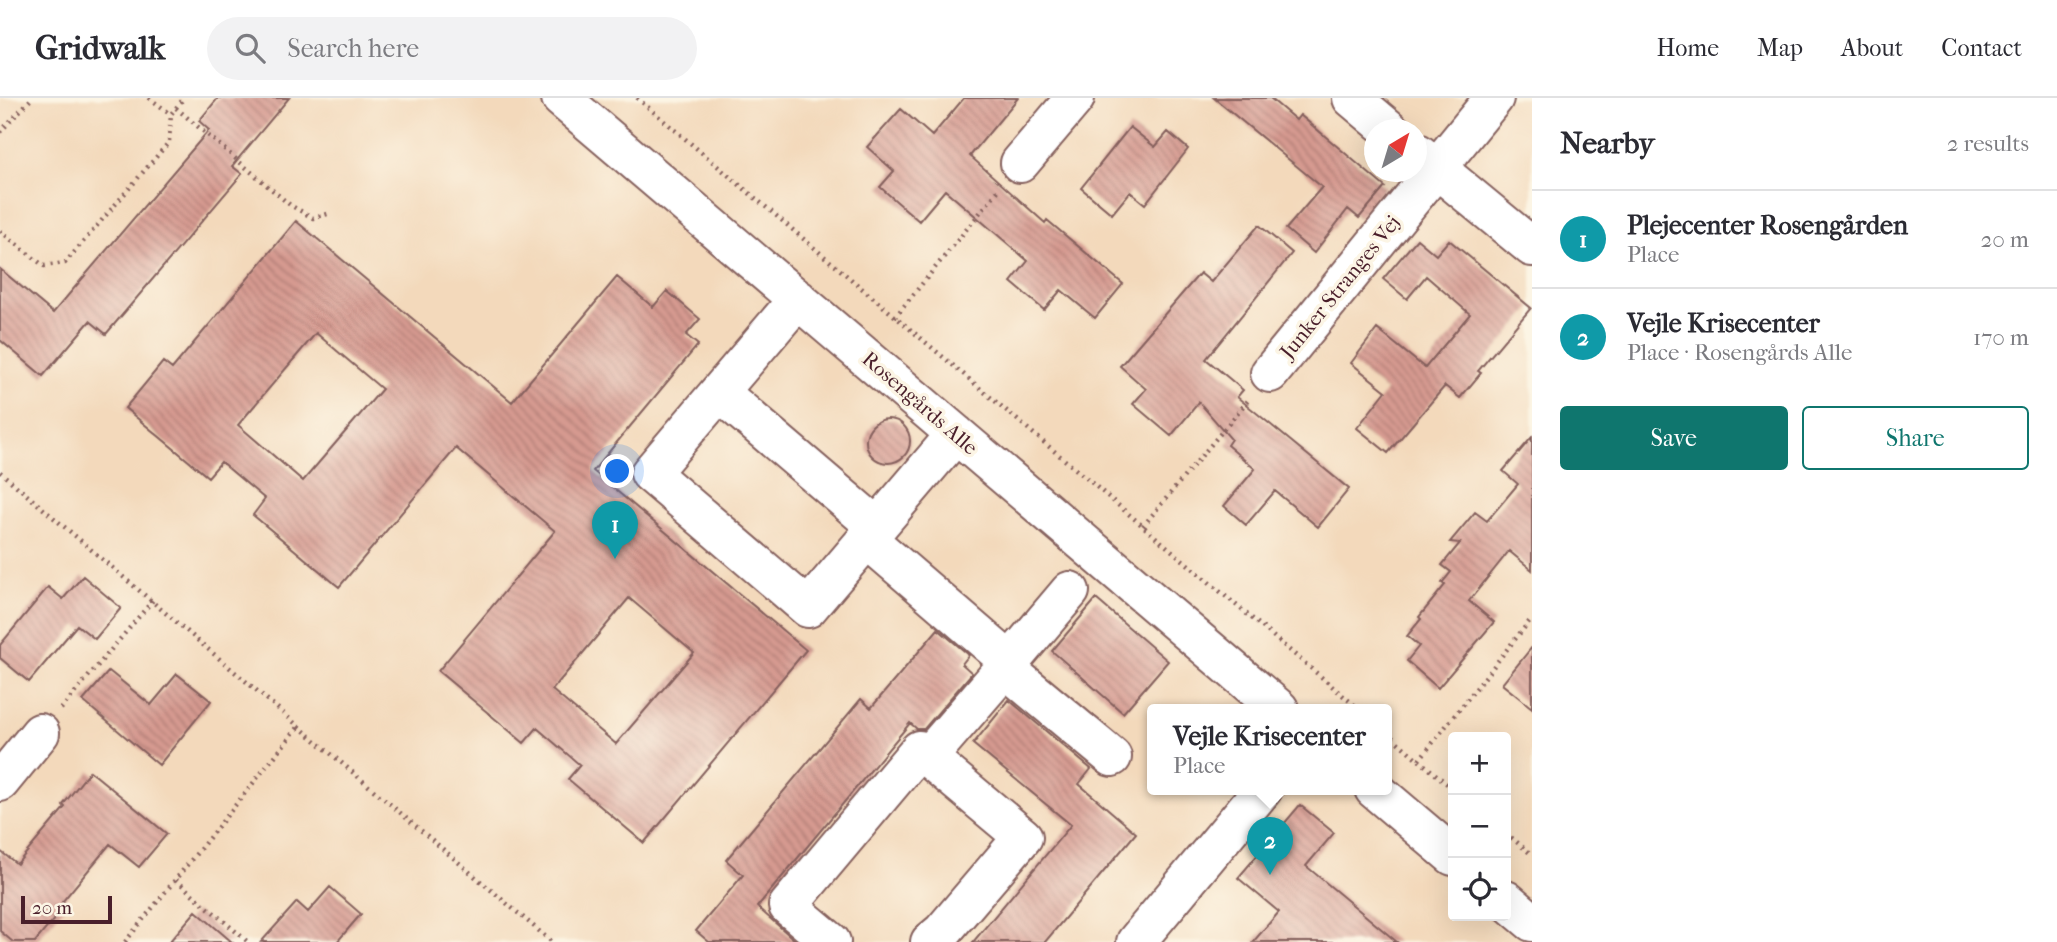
<!DOCTYPE html>
<meta charset="utf-8">
<style>
body{margin:0;font-family:"IM FELL French Canon",serif;background:#f2f2f3;color:#2b2b33}
.controls{position:absolute;right:21px;bottom:21px;display:grid;overflow:hidden;border-radius:7px;box-shadow:0 7px 28px #0002}
.controls button{width:63px;height:63px;display:grid;place-items:center;padding:0;border:0;border-bottom:2px solid #e1e1e2;background:#fff;color:#2b2b33;font:35px sans-serif}
.compass{position:absolute;left:1364px;top:21px;width:63px;height:63px;border-radius:50%;background:#fff;box-shadow:0 7px 28px #0002;rotate:38deg}
.scale{position:absolute;left:21px;bottom:18px;width:91px;box-sizing:border-box;padding-left:7px;border:4px solid #4a1f2b;border-top:0;font-size:19px;line-height:24px;white-space:nowrap;color:#4a1f2b;-webkit-text-stroke:5px #fcf5e5;paint-order:stroke}
.you{position:absolute;left:618px;top:374px;width:24px;height:24px;margin:-18px;border:5px solid #fff;border-radius:50%;background:#1a73e8;box-shadow:0 0 0 10px #1a73e833}
.badge{display:grid;place-items:center;width:46px;height:46px;border-radius:50%;background:#0f766e;color:#fff;font-size:23px;font-weight:700}
.pin{position:absolute;translate:-50% -58px;filter:drop-shadow(0 2px 4px #0008)}
.pin::after{content:'';position:absolute;top:37px;width:24px;height:21px;background:inherit;clip-path:polygon(0 0,100% 0,50% 100%)}
.popup{position:absolute;left:1147px;top:606px;width:245px;height:91px;box-sizing:border-box;display:grid;place-content:center;border-radius:7px;background:#fff;filter:drop-shadow(0 2px 5px #0005);font-size:23px;white-space:nowrap;color:#7c7c81}
.popup b{font-size:26px;color:#2b2b33}
.popup::after{content:'';position:absolute;left:50%;top:100%;margin-left:-14px;border:14px solid transparent;border-top-color:#fff}
.list{margin:0;padding:0;list-style:none}
h2{display:flex;justify-content:space-between;align-items:center;height:91px;margin:0;padding:0 28px;font-size:30px}
h2 small{font-size:23px;font-weight:400;color:#7c7c81}
.list li{display:grid;grid-template-columns:46px 1fr auto;gap:21px;align-items:center;box-sizing:border-box;height:98px;padding:0 28px;border-top:2px solid #e1e1e2}
.list b{display:block;font-size:26px;white-space:nowrap}
.list p{margin:0;font-size:23px;white-space:nowrap;color:#7c7c81}
.list em{font-size:23px;font-style:normal;color:#7c7c81}
.actions{display:flex;gap:14px;padding:21px 28px}
.actions a{flex:1;padding:16px 0;border:2px solid #0f766e;border-radius:7px;text-align:center;font-size:24px;color:#0f766e}
.actions .main{background:#0f766e;color:#fff}
.icon{flex:none;width:38px;height:38px;fill:none;stroke:currentColor;stroke-width:2;stroke-linecap:round;stroke-linejoin:round}
.map{position:relative;flex:none;width:1532px;height:844px;overflow:hidden}
header{display:flex;align-items:center;gap:42px;box-sizing:border-box;height:98px;padding:0 35px;background:#fff;border-bottom:2px solid #e1e1e2}
header strong{font-size:33px}
nav{display:flex;gap:38px;margin-inline-start:auto;font-size:24px}
.search{width:490px;height:63px;background:#f2f2f3;display:flex;align-items:center;gap:18px;box-sizing:border-box;padding:0 24px;border-radius:38px;color:#7c7c81;font-size:26px}
main{display:flex}
aside{flex:1;background:#fff}
.map>svg:first-child{display:block}
</style>
<header>
<strong>Gridwalk</strong>
<div class="search"><svg class="icon" aria-label="search" viewBox="0 0 24 24"><circle cx="10" cy="10" r="6"/><path d="M15 15l6 6"/></svg>Search here</div>
<nav><a>Home</a><a>Map</a><a>About</a><a>Contact</a></nav>
</header>
<main>
<div class="map">
<svg width="1532" height="844" viewBox="0 0 1532 844">
<defs>
<pattern id="building-back-hatch" width="6" height="6" patternUnits="userSpaceOnUse" patternTransform="scale(1.75)"><rect width="6" height="6" fill="#d69a90"/><path d="M-1 5l2 2M0 0l6 6M5-1l2 2" fill="none" stroke="#b07d76"/></pattern>
</defs>
<rect width="100%" height="100%" fill="#fcf5e5"/>
<filter id="ink" filterUnits="userSpaceOnUse"><feTurbulence type="fractalNoise" baseFrequency=".0143" numOctaves="2"/><feDisplacementMap in="SourceGraphic" scale="14" xChannelSelector="R" yChannelSelector="G"/><feConvolveMatrix kernelMatrix="1 2 1 2 8 2 1 2 1" color-interpolation-filters="sRGB"/></filter>
<filter id="wash" filterUnits="userSpaceOnUse"><feTurbulence type="fractalNoise" baseFrequency=".00686" numOctaves="4" result="noise"/><feDisplacementMap in="SourceGraphic" scale="28" xChannelSelector="R" yChannelSelector="G"/><feGaussianBlur stdDeviation="1.57" result="paint"/><feColorMatrix in="noise" values="0 0 0 0 0 0 0 0 0 0 0 0 0 0 0 0 0 1.4 0 .05"/><feComposite in="paint" operator="in"/></filter>
<g filter="url(#wash)">
<rect width="100%" height="100%" fill="#f3d9bb"/>
<g id="blocks">
<path fill="url(#building-back-hatch)" fill-rule="evenodd" d="M 218,0 L 289,0 L 232,68 L 242,76 L 106,236 L 90,223 L 43,278 L 0,242 L 0,171 L 53,215 L 209,32 L 199,23 Z
M 964,0 L 1018,0 L 970,58 L 1045,125 L 1047,122 L 1123,186 L 1095,220 L 1061,192 L 1044,212 L 1011,184 L 1028,163 L 945,92 L 919,123 L 880,89 L 894,73 L 867,49 L 901,11 L 932,38 Z
M 1214,0 L 1270,0 L 1296,22 L 1300,17 L 1385,89 L 1359,120 L 1348,111 L 1314,155 L 1286,131 L 1322,89 Z
M 1130,29 L 1155,49 L 1168,34 L 1188,51 L 1145,106 L 1130,94 L 1112,116 L 1081,90 Z
M 296,123 L 512,304 L 617,179 L 653,209 L 667,193 L 700,221 L 686,237 L 698,247 L 593,373 L 806,552 L 644,745 L 568,681 L 580,667 L 537,630 L 524,645 L 438,573 L 555,433 L 456,350 L 339,489 L 253,417 L 265,401 L 221,364 L 208,379 L 125,310 L 163,264 L 172,271 ZM 316,235 L 382,291 L 303,383 L 238,327 ZM 629,500 L 694,555 L 616,646 L 552,592 Z
M 1259,127 L 1292,155 L 1206,261 L 1243,292 L 1237,299 L 1349,391 L 1318,429 L 1275,393 L 1246,427 L 1224,408 L 1255,371 L 1227,347 L 1231,341 L 1199,304 L 1171,338 L 1133,306 L 1146,291 L 1120,268 L 1200,175 L 1211,184 Z
M 1417,141 L 1436,157 L 1449,142 L 1531,210 L 1478,273 L 1481,275 L 1460,300 L 1445,288 L 1388,355 L 1357,330 L 1386,293 L 1351,265 L 1377,231 L 1425,270 L 1470,216 L 1426,178 L 1407,201 L 1383,181 Z
M866 343a22 22 0 1 1 44 0a22 22 0 1 1-44 0Z
M 1532,339 L 1532,472 L 1509,453 L 1469,503 L 1494,524 L 1438,590 L 1407,563 L 1419,548 L 1407,538 L 1421,521 L 1419,519 L 1445,487 L 1442,485 L 1451,474 L 1442,467 L 1460,445 L 1450,444 L 1475,414 L 1487,423 L 1518,386 L 1503,373 Z
M 83,478 L 121,510 L 95,541 L 77,527 L 29,584 L 0,560 L 0,547 L 48,489 L 63,501 Z
M 1096,501 L 1168,563 L 1123,615 L 1052,553 Z
M 938,531 L 969,557 L 962,566 L 972,575 L 924,631 L 917,631 L 910,625 L 757,809 L 797,844 L 709,844 L 696,833 L 743,777 L 726,762 L 861,601 L 871,610 Z
M 1532,549 L 1532,610 L 1502,586 Z
M 109,573 L 151,607 L 177,576 L 211,603 L 159,667 L 83,603 Z
M 1009,602 L 1091,671 L 1079,686 L 1136,735 L 1045,844 L 973,844 L 1071,727 L 973,646 Z
M 90,673 L 167,736 L 139,769 L 110,746 L 62,804 L 66,807 L 35,844 L 13,844 L 0,833 L 0,753 L 17,766 L 65,709 L 63,707 Z
M 1300,707 L 1334,735 L 1306,768 L 1397,844 L 1253,844 L 1279,814 L 1238,780 Z
M 330,789 L 361,816 L 337,844 L 261,844 L 297,804 L 308,814 Z
M 196,813 L 232,844 L 169,844 Z"/>
</g>
</g>
<g filter="url(#ink)">
<use href="#blocks" fill-opacity="0" stroke="#85605d" stroke-width="2"/>
<g fill="none" stroke-linecap="round" stroke-linejoin="round">
<defs>
<path id="minor" d="M 561,0 L 1279,611
M 1352,0 L 1390,32
M 1418,55 L 1532,149
M 1020,65 L 1075,0
M 1270,275 L 1494,0
M 719,294 L 798,201
M 877,429 L 719,294 L 650,375 L 808,510 L 956,336
M 867,441 L 1010,564 L 1070,493
M 1005,570 L 1112,659
M 928,659 L 1010,564
M 0,684 L 40,635
M 1374,691 L 1453,758
M 1506,802 L 1532,824
M 831,844 L 788,808 L 919,652 L 1023,739 L 942,834 L 930,844
M 1136,844 L 1263,691"/>
</defs>
<use href="#minor" stroke="#85605d" stroke-width="42"/>
<path stroke="#85605d" stroke-width="4.5" stroke-dasharray="2 5" stroke-linecap="butt" d="M 149,0 L 171,16
M 637,0 L 1359,611
M 176,10 L 290,107 L 313,120 L 331,115
M 0,34 L 32,0
M 0,133 L 44,168 L 65,165 L 169,44 L 171,16 L 184,0
M 895,219 L 1001,89
M 0,374 L 552,844
M 1143,428 L 1250,300
M 61,611 L 153,502
M 1387,635 L 1453,691
M 1419,662 L 1532,520
M 1506,735 L 1532,757
M 176,782 L 248,844
M 125,844 L 300,627"/>
<use href="#minor" stroke="#fff" stroke-width="38"/>
</g>
</g>
<g text-anchor="middle" stroke-width="7" stroke-linejoin="round" paint-order="stroke">
<g font-size="21" fill="#4a1f2b" stroke="#fcf5e5">
<text transform="translate(1340 189) rotate(-51)" y="7">Junker Stranges Vej</text>
<text transform="translate(920 305) rotate(41)" y="7">Rosengårds Alle</text>
</g>
</g>
</svg>
<div class="controls">
<button>+</button>
<button>−</button>
<button><svg class="icon" aria-label="locate" viewBox="0 0 24 24"><circle cx="12" cy="12" r="6"/><path d="M12 2v4M12 18v4M2 12h4M18 12h4"/></svg></button>
</div>
<svg class="compass" viewBox="-18 -18 36 36"><path d="M0-13l5 13h-10z" fill="#e53935"/><path d="M0 13l5-13h-10z" fill="#7c7c81"/></svg>
<div class="scale">20 m</div>
<div class="you"></div>
<div class="pin badge" style="left:615px;top:461px;background:#0f9aa8">1</div>
<div class="pin badge" style="left:1270px;top:777px;background:#0f9aa8">2</div>
<div class="popup"><b>Vejle Krisecenter</b>Place</div>
</div>
<aside>
<h2>Nearby<small>2 results</small></h2>
<ul class="list">
<li><span class="badge" style="background:#0f9aa8">1</span><div><b>Plejecenter Rosengården</b><p>Place</p></div><em>20 m</em></li>
<li><span class="badge" style="background:#0f9aa8">2</span><div><b>Vejle Krisecenter</b><p>Place · Rosengårds Alle</p></div><em>170 m</em></li>
</ul>
<div class="actions"><a class="main">Save</a><a>Share</a></div>
</aside>
</main>
